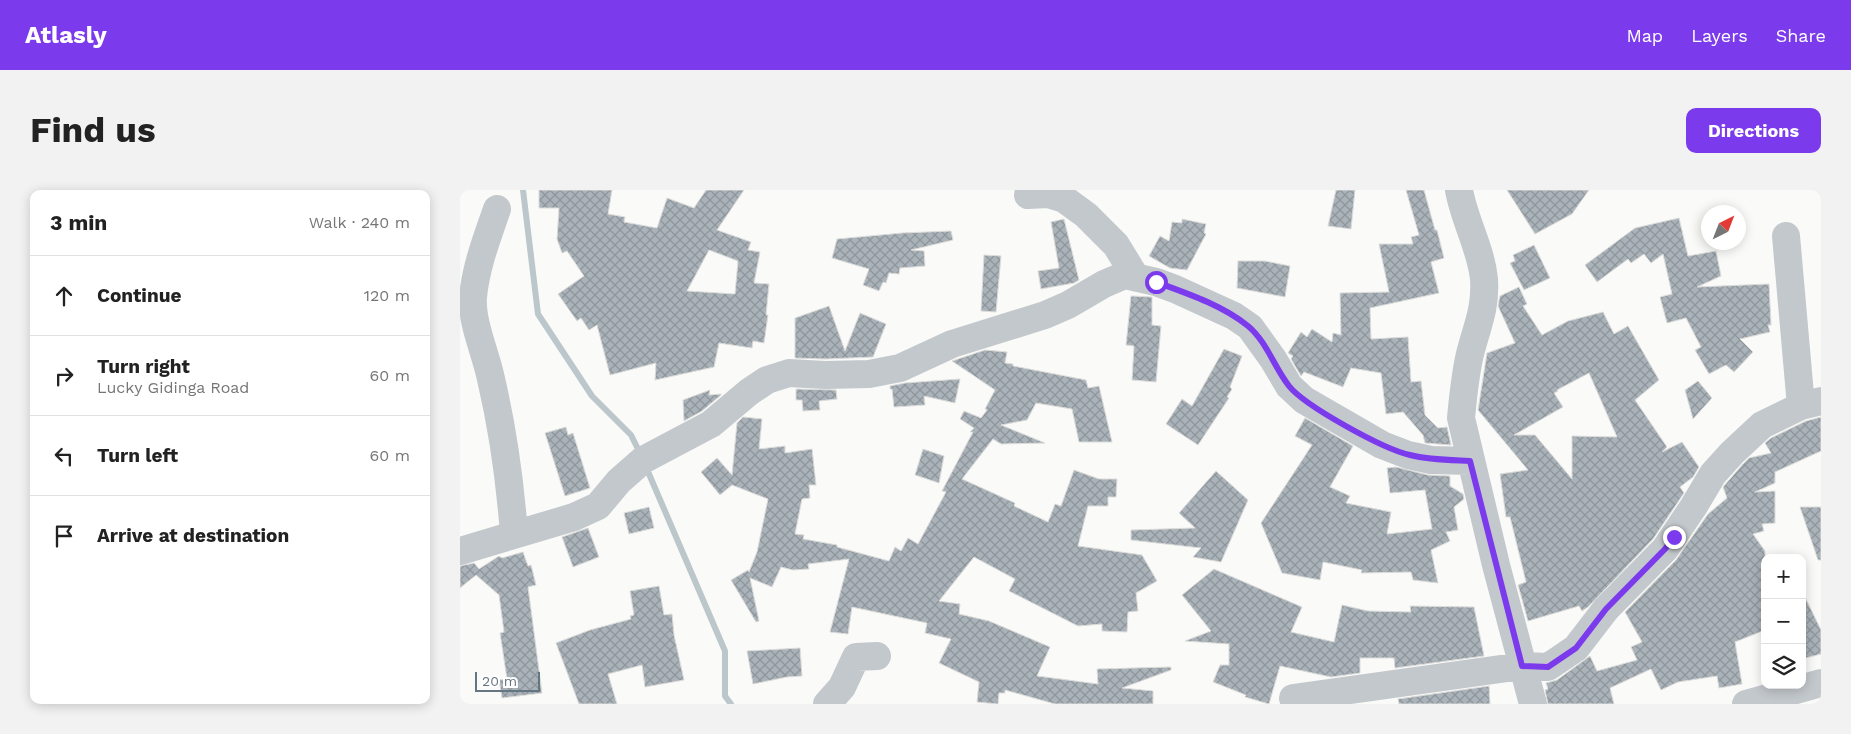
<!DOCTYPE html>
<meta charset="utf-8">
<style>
body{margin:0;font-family:"Work Sans",sans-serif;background:#f2f2f2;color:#222}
.controls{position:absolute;right:15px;bottom:15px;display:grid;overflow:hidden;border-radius:10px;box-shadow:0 2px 12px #0003}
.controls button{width:45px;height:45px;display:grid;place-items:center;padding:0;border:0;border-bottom:1px solid #e0e0e0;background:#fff;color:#222;font:25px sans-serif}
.compass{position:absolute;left:1241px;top:15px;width:45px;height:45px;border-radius:50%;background:#fff;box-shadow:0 2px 12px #0003;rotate:42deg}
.scale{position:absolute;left:15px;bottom:12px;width:65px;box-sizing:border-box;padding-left:5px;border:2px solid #657683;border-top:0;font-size:14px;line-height:18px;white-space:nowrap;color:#657683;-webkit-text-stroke:4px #fff;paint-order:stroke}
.stop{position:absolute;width:15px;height:15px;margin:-11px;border:4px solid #7c3aed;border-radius:50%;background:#fff}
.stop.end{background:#7c3aed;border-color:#fff;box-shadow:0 1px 5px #0008}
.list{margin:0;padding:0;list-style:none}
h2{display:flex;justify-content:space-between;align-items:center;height:65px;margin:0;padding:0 20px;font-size:21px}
h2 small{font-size:16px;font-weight:400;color:#767676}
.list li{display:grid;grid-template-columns:32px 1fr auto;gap:15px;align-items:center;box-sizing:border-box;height:80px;padding:0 20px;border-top:1px solid #e0e0e0}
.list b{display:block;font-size:19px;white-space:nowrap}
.list p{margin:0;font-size:16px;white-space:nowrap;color:#767676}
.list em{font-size:16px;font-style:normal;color:#767676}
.icon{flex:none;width:28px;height:28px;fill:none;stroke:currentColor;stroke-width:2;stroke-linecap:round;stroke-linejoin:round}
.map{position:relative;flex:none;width:1361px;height:514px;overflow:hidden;border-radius:10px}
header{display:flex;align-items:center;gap:30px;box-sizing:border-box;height:70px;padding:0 25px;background:#7c3aed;color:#fff}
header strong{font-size:24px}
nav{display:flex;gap:28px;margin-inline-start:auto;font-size:18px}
.intro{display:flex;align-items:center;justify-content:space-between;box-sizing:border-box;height:120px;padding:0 30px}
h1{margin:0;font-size:35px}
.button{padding:12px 22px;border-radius:10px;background:#7c3aed;color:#fff;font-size:18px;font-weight:700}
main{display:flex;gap:30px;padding:0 30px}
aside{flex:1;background:#fff;border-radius:10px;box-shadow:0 2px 12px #0003}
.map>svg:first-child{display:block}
</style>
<header>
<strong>Atlasly</strong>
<nav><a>Map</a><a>Layers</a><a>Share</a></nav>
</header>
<div class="intro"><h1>Find us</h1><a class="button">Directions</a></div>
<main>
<aside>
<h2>3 min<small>Walk · 240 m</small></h2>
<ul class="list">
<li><svg class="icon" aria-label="ahead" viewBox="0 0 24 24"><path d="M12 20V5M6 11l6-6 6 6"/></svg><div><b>Continue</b></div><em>120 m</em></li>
<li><svg class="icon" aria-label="right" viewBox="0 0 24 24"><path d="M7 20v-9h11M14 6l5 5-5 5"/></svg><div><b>Turn right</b><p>Lucky Gidinga Road</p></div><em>60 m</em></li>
<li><svg class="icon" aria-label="left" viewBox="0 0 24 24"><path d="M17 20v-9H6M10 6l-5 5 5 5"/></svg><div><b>Turn left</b></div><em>60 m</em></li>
<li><svg class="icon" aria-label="arrive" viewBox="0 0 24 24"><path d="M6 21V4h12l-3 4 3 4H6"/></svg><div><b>Arrive at destination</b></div></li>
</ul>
</aside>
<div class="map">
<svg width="1361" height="514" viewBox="0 0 1361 514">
<defs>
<pattern id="building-cross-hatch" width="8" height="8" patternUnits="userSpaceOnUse" patternTransform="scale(1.25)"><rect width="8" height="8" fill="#aab3b9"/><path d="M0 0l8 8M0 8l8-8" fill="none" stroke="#8e969c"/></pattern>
</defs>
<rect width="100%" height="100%" fill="#fafaf8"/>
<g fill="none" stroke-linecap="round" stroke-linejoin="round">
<path stroke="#bbc7cb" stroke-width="6" d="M 63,0 L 78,124 L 132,206 L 171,245 L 180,263
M 186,277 L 265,461 L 265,506 L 271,514"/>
</g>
<path fill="url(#building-cross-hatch)" stroke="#dcdcda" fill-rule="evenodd" d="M 79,0 L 152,0 L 148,24 L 165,27 L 164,32 L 197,38 L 207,8 L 234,18 L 246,0 L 284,0 L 257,40 L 291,52 L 288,60 L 300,62 L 294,93 L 309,94 L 306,125 L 308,125 L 304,153 L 293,151 L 292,158 L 259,153 L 254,177 L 195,190 L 196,173 L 150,185 L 137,135 L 129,140 L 121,128 L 117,131 L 98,104 L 124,86 L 107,61 L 102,63 L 97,49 L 99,18 L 79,18 ZM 249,60 L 278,71 L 275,104 L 227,101 Z
M 876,0 L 895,0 L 891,39 L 868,36 Z
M 946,0 L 964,0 L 975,40 L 977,40 L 984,68 L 971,72 L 979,103 L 910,118 L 911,149 L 948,147 L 951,192 L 961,191 L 965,225 L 978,238 L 987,237 L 991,255 L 965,253 L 963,245 L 943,222 L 926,224 L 921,183 L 891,178 L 883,197 L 844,182 L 841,186 L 831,169 L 833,166 L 828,163 L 841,142 L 847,147 L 852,139 L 872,152 L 873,143 L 881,145 L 880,103 L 929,102 L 919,54 L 953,54 L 951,47 L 959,45 Z
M 1047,0 L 1129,0 L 1112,24 L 1075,44 Z
M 1219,28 L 1228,66 L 1256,61 L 1261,86 L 1237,97 L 1309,94 L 1311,135 L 1308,135 L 1310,142 L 1280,149 L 1293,162 L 1274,182 L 1266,175 L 1249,184 L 1235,160 L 1241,157 L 1226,128 L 1207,133 L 1200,107 L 1212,104 L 1203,64 L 1191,73 L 1184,64 L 1171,73 L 1168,69 L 1137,92 L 1125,75 L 1175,38 Z
M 604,29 L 619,90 L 614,93 L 581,99 L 578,81 L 599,78 L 591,32 Z
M 722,29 L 746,34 L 744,43 L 746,44 L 727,80 L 710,78 L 689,66 L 700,46 L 709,51 L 712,32 L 722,33 Z
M 491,41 L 493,50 L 451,60 L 464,61 L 465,76 L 440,78 L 439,84 L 429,83 L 426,93 L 423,92 L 419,101 L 403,95 L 409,79 L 372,68 L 377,49 L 442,43 Z
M 1074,55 L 1090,88 L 1064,100 L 1050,73 L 1055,71 L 1053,65 Z
M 524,65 L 541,66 L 536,122 L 521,121 Z
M 778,71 L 805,71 L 830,76 L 825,107 L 777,98 Z
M 1059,97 L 1067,114 L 1063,116 L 1082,145 L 1108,131 L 1143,122 L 1154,144 L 1168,136 L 1199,190 L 1175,210 L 1207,257 L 1202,262 L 1222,252 L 1239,277 L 1233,287 L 1220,297 L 1224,303 L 1193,349 L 1128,417 L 1122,421 L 1119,416 L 1068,431 L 1058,395 L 1066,392 L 1050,327 L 1046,327 L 1040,284 L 1068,280 L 1018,220 L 1027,163 L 1055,153 L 1038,116 L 1040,106 ZM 1129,183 L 1157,247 L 1112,246 L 1112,289 L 1075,245 L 1054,245 L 1103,217 L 1094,203 L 1098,201 L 1097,200 Z
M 671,106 L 692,107 L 692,135 L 701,136 L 696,192 L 672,190 L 674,156 L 666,155 Z
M 369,116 L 385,161 L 400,123 L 426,134 L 413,167 L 365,169 L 335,168 L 335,128 Z
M 764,159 L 782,166 L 770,197 L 772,199 L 767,207 L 769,208 L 738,255 L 706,234 L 722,209 L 732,216 Z
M 525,160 L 547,162 L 545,173 L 553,174 L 553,176 L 626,190 L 628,198 L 639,196 L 652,252 L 619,252 L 612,219 L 576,213 L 567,230 L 541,235 L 585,253 L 541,254 L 533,249 L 502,289 L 555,313 L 554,316 L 588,332 L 595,314 L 601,316 L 614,280 L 639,289 L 657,289 L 656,307 L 648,307 L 648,316 L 628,316 L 618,356 L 682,365 L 697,391 L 676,403 L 678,421 L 668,422 L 667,442 L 642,441 L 642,434 L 618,436 L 549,401 L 555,389 L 514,367 L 479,411 L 500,414 L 499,424 L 529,431 L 590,457 L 577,486 L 638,494 L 637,479 L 711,477 L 711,480 L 662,498 L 693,501 L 693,514 L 595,514 L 545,500 L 545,503 L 539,503 L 538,514 L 517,512 L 519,492 L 479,473 L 491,449 L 465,443 L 467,433 L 392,417 L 388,444 L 370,442 L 389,369 L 348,374 L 349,379 L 333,380 L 321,377 L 312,397 L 290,388 L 299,431 L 296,432 L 271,390 L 288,380 L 289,382 L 297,362 L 308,309 L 272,295 L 260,305 L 241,282 L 257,268 L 272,285 L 277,233 L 283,227 L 302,229 L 299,259 L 325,256 L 325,263 L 352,259 L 356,295 L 349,295 L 350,308 L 342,309 L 335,344 L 344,345 L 343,349 L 377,355 L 377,357 L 429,371 L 435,357 L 441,361 L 448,348 L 458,354 L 486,302 L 482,301 L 513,242 L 510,242 L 514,238 L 500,229 L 504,221 L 521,228 L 527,220 L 525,219 L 535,200 L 492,171 Z
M 500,189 L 495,213 L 464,206 L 465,215 L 434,217 L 432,199 L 430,199 L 430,196 L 445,193 Z
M 1238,191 L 1252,208 L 1233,229 L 1225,200 Z
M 336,199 L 376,200 L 377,209 L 359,211 L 360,220 L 343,221 L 342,210 L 336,210 Z
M 250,200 L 249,205 L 261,204 L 261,205 L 242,221 L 224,231 L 223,210 Z
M 1361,227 L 1361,261 L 1315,282 L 1315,293 L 1295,302 L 1315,301 L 1315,333 L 1302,334 L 1304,341 L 1293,344 L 1305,361 L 1305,440 L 1275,452 L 1282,494 L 1259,498 L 1257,486 L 1218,492 L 1201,500 L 1191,479 L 1150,498 L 1154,514 L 1088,514 L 1085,500 L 1088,499 L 1086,493 L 1097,490 L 1130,466 L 1137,481 L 1177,470 L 1171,457 L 1182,452 L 1165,422 L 1216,370 L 1248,324 L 1267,308 L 1263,297 L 1283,274 L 1289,268 L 1311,263 L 1305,253 L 1311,248 L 1346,231 Z
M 845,228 L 893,256 L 870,297 L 890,306 L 886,313 L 931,322 L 927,344 L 972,339 L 965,300 L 930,303 L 927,278 L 936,277 L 968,285 L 990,286 L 990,296 L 1003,304 L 1004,309 L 994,317 L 998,340 L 986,342 L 990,351 L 971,360 L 978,393 L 953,390 L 951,382 L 901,383 L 902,380 L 863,372 L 860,390 L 822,383 L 801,333 L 852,255 L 835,246 Z
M 106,237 L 108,245 L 113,243 L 130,298 L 105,306 L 85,243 Z
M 463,259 L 484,266 L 479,293 L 455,285 Z
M 756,281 L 788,310 L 761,372 L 733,367 L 741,358 L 671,350 L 671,340 L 735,338 L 719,323 Z
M 189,317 L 194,338 L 169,344 L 164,323 Z
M 1340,317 L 1361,317 L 1361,370 L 1358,370 Z
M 128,338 L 139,367 L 113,377 L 102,347 Z
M 63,362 L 68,376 L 71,375 L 76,395 L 68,397 L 82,503 L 42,508 L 39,490 L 47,489 L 40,443 L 44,442 L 39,405 L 16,385 L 0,398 L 0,376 L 14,373 L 19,379 L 39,366 L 42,368 Z
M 754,379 L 842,417 L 831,442 L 874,452 L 882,415 L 908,421 L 951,422 L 950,416 L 1014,417 L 1024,466 L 935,478 L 934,468 L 900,468 L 900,483 L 871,487 L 820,476 L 809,514 L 785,507 L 786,505 L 753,492 L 760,475 L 769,475 L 769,454 L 725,451 L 751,441 L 722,405 Z
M 199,396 L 204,425 L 212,424 L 214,445 L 224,490 L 185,497 L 182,475 L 148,484 L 157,514 L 119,514 L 96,453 L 130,440 L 171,429 L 170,426 L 174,425 L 170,401 Z
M 1342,401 L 1361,440 L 1361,464 L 1342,469 Z
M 340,458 L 342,486 L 327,487 L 293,494 L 287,461 Z
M 1029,496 L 1030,514 L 939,514 L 938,509 Z"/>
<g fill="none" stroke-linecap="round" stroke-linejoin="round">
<path stroke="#c3c8cc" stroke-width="28" d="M 999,0 C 1004,30 1021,58 1024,89 C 1026,119 1017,136 1010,164 C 1005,185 1003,207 1001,228 L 1036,375 L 1073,514
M 568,5 L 588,4 L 604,9 L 626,25 L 656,55 L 675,86
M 37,19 C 27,48 16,76 13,107 C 11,132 26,164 31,189 C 43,240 50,291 54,344
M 1326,46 L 1341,216
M 0,361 L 114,327 L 138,316 L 159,291 L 183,270 L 251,234 L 289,202 L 307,190 L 329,183 L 365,185 L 409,184 L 440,178 L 492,154 L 585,125 L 608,115 L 644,94 L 665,85 L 696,92 L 715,99 L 774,126 L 790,137 L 813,169 L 829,196 L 844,210 L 922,255 L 948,265 L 971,270 L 1010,271
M 833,508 L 1062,476 L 1088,477 L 1116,458 L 1146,419 L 1205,359 L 1234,316 L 1253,284 L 1272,263 L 1302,235 L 1341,216 L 1361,211
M 367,514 L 382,497 L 396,467 L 417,466
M 1286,514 L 1361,493"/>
</g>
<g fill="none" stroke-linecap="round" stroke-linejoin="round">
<path stroke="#7c3aed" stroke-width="6" d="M 696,92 C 726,103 762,115 788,136 C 807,152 814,177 829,196 C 845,216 923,259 950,265 C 970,270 990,270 1010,271 L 1062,476 L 1088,477 L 1116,458 L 1146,419 L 1205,359 L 1214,347"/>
</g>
</svg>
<div class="controls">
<button>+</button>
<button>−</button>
<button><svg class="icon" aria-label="layers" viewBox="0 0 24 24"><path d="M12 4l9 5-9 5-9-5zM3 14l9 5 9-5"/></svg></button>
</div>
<svg class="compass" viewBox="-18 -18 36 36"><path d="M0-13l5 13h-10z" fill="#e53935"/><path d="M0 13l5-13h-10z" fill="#767676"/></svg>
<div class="scale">20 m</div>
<div class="stop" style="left:696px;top:92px"></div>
<div class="stop end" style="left:1214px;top:347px"></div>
</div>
</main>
